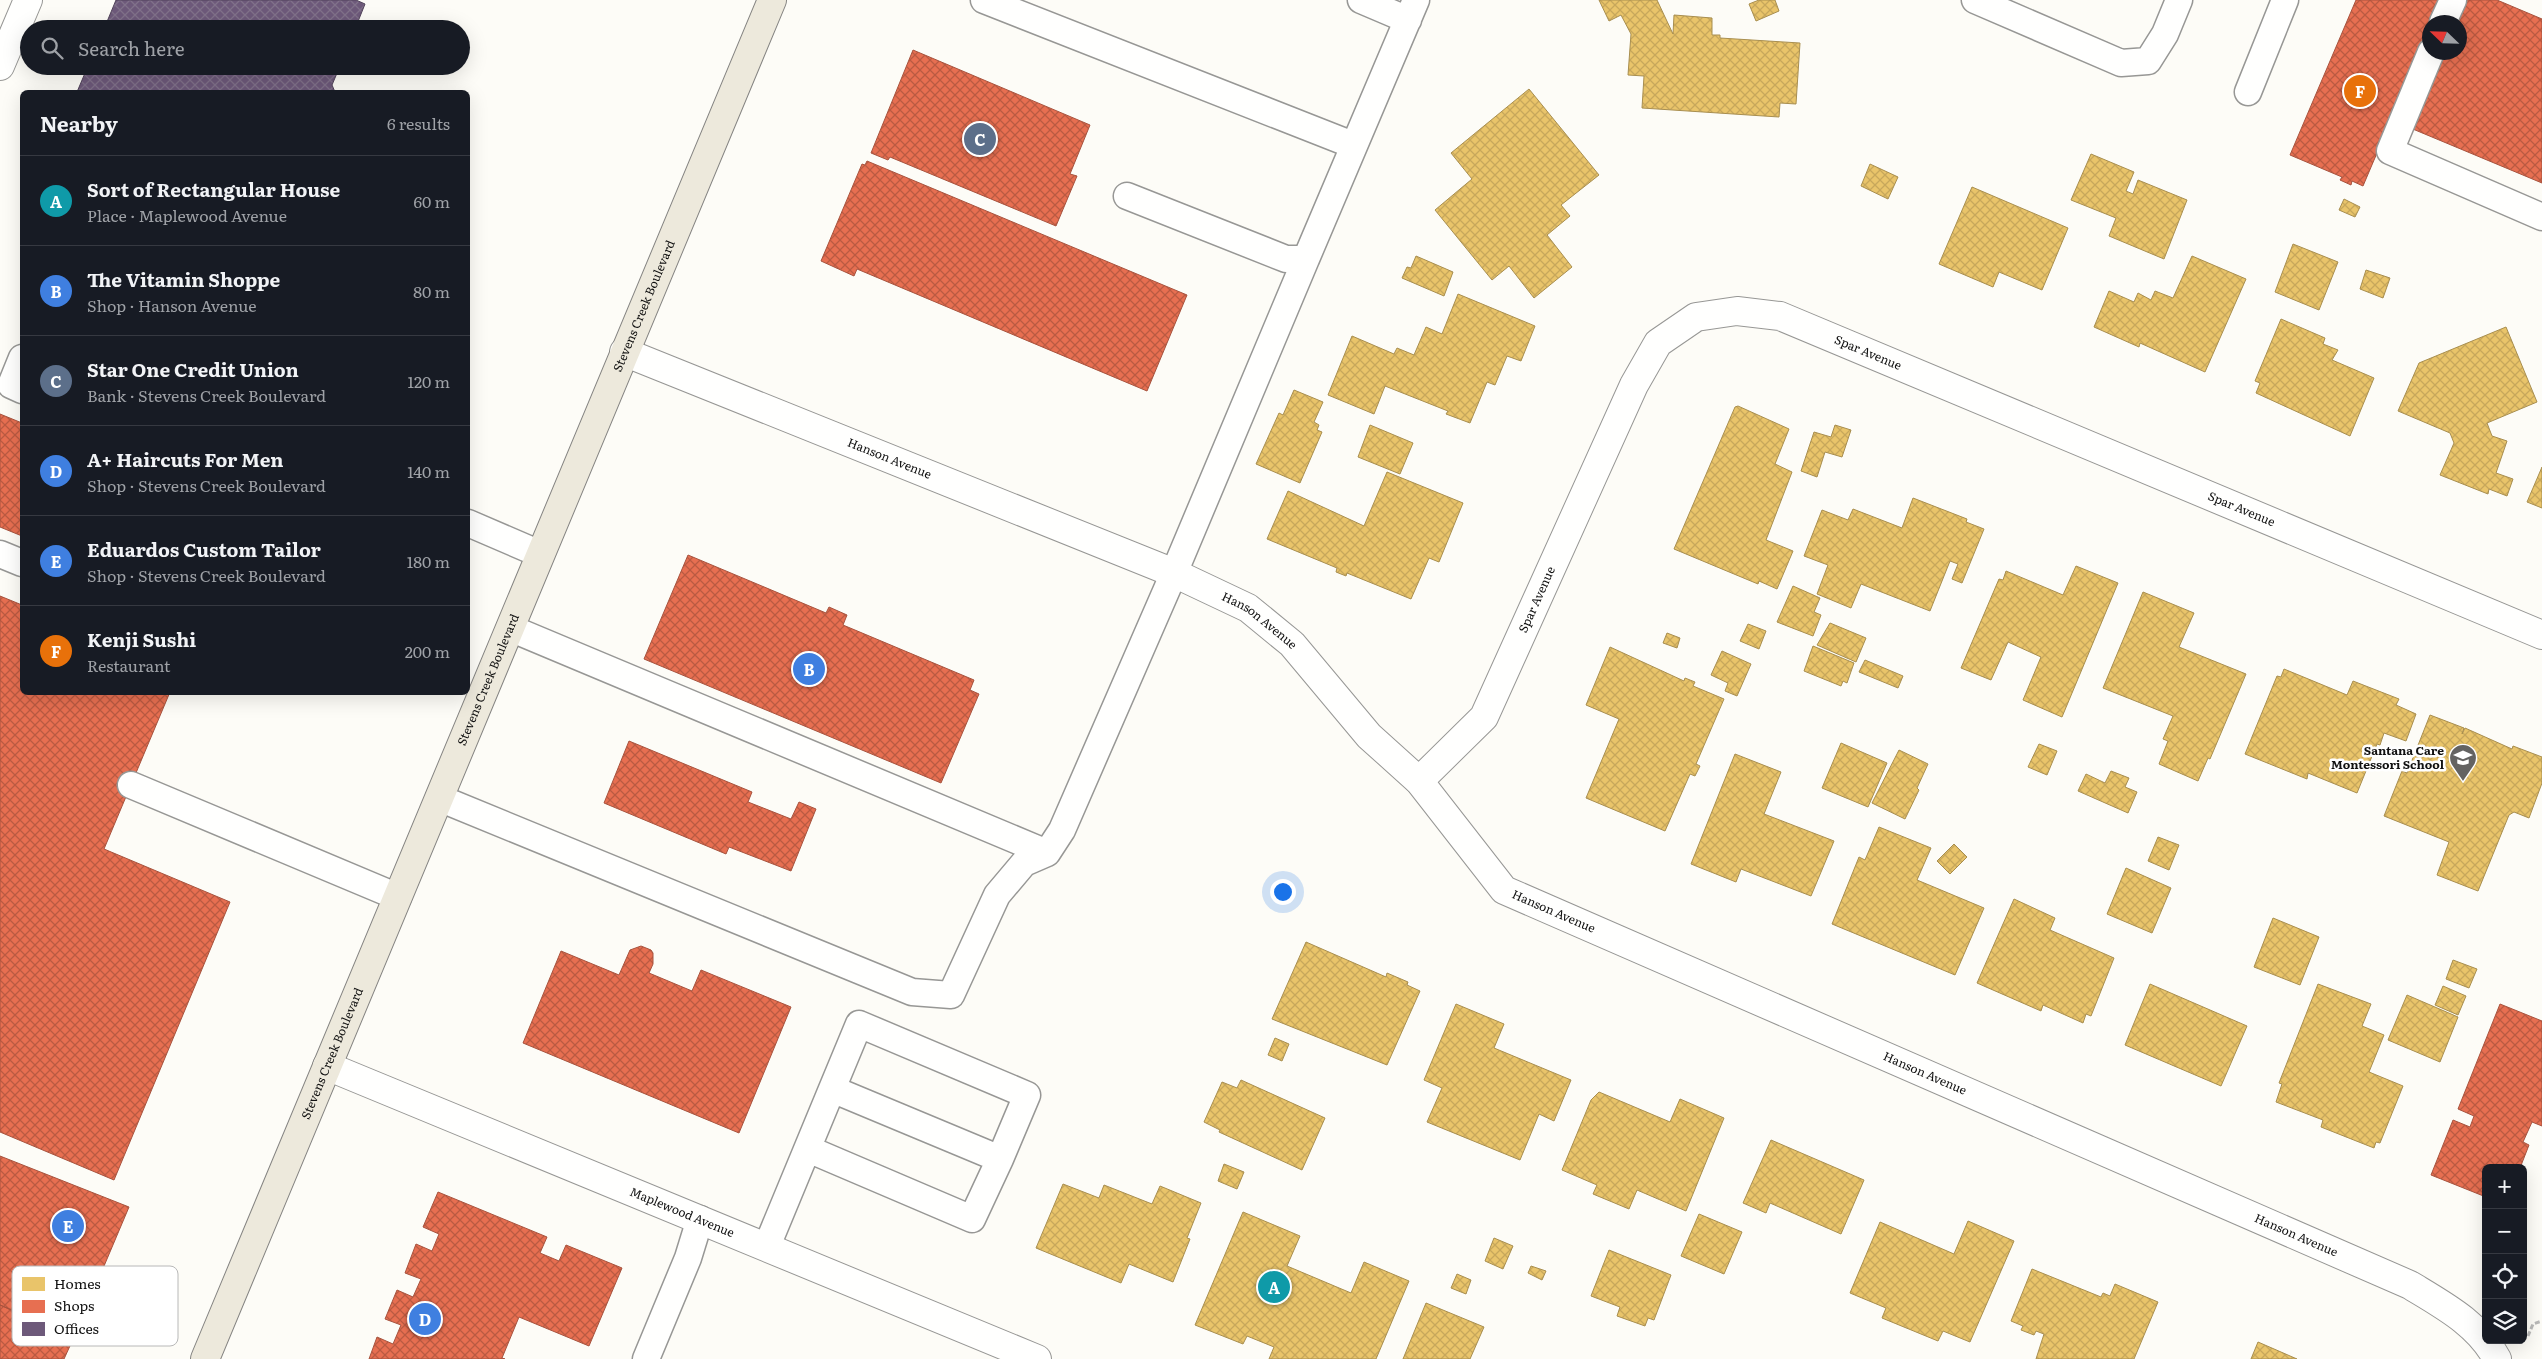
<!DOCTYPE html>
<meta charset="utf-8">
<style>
body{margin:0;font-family:Literata,serif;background:#20242c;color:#f1f3f6}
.controls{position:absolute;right:15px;bottom:15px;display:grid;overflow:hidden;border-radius:8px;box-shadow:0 5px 20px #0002}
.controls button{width:45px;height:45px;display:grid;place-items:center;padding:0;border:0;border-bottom:1px solid #363941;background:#171b24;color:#f1f3f6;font:25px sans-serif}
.compass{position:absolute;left:2422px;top:15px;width:45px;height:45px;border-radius:50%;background:#171b24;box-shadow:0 5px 20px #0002;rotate:293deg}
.you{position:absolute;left:1282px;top:891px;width:18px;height:18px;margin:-12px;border:4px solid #fff;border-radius:50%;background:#1a73e8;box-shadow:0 0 0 8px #1a73e833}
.badge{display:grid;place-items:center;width:32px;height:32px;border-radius:50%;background:#0f766e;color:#fff;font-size:16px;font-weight:700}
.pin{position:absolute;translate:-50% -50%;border:2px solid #fff;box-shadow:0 1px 5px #0006}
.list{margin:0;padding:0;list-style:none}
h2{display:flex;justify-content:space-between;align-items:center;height:65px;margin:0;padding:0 20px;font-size:21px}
h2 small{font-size:16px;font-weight:400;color:#9ea1a6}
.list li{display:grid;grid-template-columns:32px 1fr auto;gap:15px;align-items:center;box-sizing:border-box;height:90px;padding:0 20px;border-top:1px solid #363941}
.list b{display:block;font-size:19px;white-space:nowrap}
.list p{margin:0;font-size:16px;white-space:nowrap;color:#9ea1a6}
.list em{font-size:16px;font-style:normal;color:#9ea1a6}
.icon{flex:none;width:28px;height:28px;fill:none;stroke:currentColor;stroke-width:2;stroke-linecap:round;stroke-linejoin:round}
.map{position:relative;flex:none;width:2542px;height:1359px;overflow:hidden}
.search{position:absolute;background:#171b24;box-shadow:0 5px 20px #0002;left:20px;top:20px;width:450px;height:55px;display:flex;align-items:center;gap:12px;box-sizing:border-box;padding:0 18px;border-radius:28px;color:#9ea1a6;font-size:19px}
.panel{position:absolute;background:#171b24;box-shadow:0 5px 20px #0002;left:20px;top:90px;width:450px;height:605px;border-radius:8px}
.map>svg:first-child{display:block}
</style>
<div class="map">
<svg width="2542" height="1359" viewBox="0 0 2542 1359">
<defs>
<pattern id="homes-cross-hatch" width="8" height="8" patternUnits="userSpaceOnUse" patternTransform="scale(1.25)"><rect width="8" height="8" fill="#e9c46a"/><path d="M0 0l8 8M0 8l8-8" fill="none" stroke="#c7a75b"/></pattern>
<pattern id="shops-cross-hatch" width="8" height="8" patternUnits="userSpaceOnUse" patternTransform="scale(1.25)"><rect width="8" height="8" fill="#e76f51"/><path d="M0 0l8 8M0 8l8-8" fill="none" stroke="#ba5a42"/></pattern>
<pattern id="offices-cross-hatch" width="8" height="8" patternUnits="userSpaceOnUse" patternTransform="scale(1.25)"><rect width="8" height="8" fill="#6d597a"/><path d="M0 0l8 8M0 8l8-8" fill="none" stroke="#80718a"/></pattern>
</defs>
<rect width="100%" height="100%" fill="#fdfcf7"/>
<path fill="url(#homes-cross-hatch)" stroke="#a88e4f" d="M 1599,0 L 1657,0 L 1673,34 L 1674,15 L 1712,18 L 1712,35 L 1720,35 L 1720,38 L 1800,43 L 1796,104 L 1780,103 L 1779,117 L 1642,108 L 1644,76 L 1628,75 L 1631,34 L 1621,15 L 1609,21 Z
M 1759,0 L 1775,0 L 1779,11 L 1756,21 L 1749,4 Z
M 1529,89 L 1599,175 L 1561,205 L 1570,216 L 1547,235 L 1572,267 L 1534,298 L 1509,266 L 1492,280 L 1435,210 L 1472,179 L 1451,153 Z
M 2091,154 L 2134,172 L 2126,191 L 2133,194 L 2138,180 L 2187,200 L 2164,259 L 2109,236 L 2116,218 L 2071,200 Z
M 1870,164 L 1898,177 L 1888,199 L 1861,186 Z
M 1972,187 L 2068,228 L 2042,290 L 1999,272 L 1993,287 L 1939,264 Z
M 2344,199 L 2360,207 L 2355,217 L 2339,210 Z
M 2293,244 L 2338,262 L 2319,310 L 2275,292 Z
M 1416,256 L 1453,272 L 1444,296 L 1402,278 L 1407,267 L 1411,268 Z
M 2192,256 L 2246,279 L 2205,372 L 2140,343 L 2139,347 L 2094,327 L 2109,291 L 2134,302 L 2138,293 L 2151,300 L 2155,291 L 2173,298 Z
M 2366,270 L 2390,278 L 2383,298 L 2360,289 Z
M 1458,294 L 1535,326 L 1521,361 L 1507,356 L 1495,385 L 1487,382 L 1470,423 L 1446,414 L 1448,411 L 1385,386 L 1374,414 L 1328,395 L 1352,336 L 1394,354 L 1397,348 L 1414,355 L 1426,327 L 1442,334 Z
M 2281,319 L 2325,338 L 2323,344 L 2338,350 L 2332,360 L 2374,378 L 2350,436 L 2256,393 L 2260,383 L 2255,381 Z
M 2506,327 L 2537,402 L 2487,423 L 2492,436 L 2507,441 L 2496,473 L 2513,479 L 2507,496 L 2489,489 L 2488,494 L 2440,475 L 2454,443 L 2450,433 L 2398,411 L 2419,363 Z
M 1294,390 L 1323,402 L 1314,422 L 1319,425 L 1317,430 L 1322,432 L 1300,483 L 1256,464 L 1279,413 L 1283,415 Z
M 1738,406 L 1789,429 L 1775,464 L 1792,472 L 1766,540 L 1793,551 L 1777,589 L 1759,581 L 1758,584 L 1674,549 L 1735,407 Z
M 1370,425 L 1413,443 L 1400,474 L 1358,457 Z
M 1835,425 L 1851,430 L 1842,457 L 1825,452 L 1817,477 L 1801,471 L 1814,432 L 1831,437 Z
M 2542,467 L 2542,508 L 2527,502 Z
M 1387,472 L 1463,503 L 1439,562 L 1429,558 L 1411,599 L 1347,573 L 1346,576 L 1336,572 L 1337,568 L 1267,539 L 1288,491 L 1364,526 Z
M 1913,498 L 1967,519 L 1966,522 L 1984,529 L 1962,583 L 1952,579 L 1958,564 L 1950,561 L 1930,611 L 1861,584 L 1851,608 L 1817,594 L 1828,565 L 1804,556 L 1822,510 L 1848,520 L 1853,509 L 1902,528 Z
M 2076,566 L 2118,583 L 2062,717 L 2023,700 L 2041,657 L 2008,642 L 1991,680 L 1961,668 L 1999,579 L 2003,580 L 2006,571 L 2063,595 Z
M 1793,586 L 1820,598 L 1814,612 L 1821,615 L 1813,636 L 1777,622 Z
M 2143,592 L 2194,613 L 2179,647 L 2246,674 L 2210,759 L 2208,758 L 2198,781 L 2159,764 L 2168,741 L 2163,739 L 2173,716 L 2103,688 Z
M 1830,623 L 1866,638 L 1856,662 L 1817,645 Z
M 1748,624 L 1766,631 L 1759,649 L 1740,641 Z
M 1667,633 L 1680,638 L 1677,648 L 1663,643 Z
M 1813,646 L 1854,663 L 1847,683 L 1843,681 L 1841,686 L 1804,671 Z
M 1610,647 L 1684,681 L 1685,678 L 1695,682 L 1693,686 L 1724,699 L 1696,764 L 1700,766 L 1695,776 L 1690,774 L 1665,831 L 1586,798 L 1619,719 L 1586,705 Z
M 1722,651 L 1751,664 L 1737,696 L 1725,691 L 1728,683 L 1711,675 Z
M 1865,660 L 1903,676 L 1898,688 L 1859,672 Z
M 2284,669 L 2347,695 L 2353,681 L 2399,699 L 2396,705 L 2416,714 L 2406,741 L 2384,733 L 2380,745 L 2377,744 L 2357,793 L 2308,773 L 2307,779 L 2245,754 L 2277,676 L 2281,677 Z
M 2430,715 L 2464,728 L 2462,734 L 2465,728 L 2512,749 L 2513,746 L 2542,757 L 2542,783 L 2529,818 L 2514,812 L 2509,815 L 2478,891 L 2437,875 L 2449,842 L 2384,816 L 2402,771 L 2407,773 Z
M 1841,743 L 1887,763 L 1868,807 L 1822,788 Z
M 2039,744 L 2057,751 L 2047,775 L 2028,767 Z
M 1899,750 L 1928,764 L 1917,788 L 1919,790 L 1905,819 L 1872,803 Z
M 1735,754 L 1781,772 L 1764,814 L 1834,841 L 1811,896 L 1741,869 L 1736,882 L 1691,864 Z
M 2111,771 L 2129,778 L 2125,787 L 2137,792 L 2128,813 L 2078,791 L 2086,774 L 2105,783 Z
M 1879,827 L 1931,848 L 1917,880 L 1984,908 L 1955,975 L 1832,924 L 1859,857 L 1865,860 Z
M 2158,837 L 2179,845 L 2169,870 L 2148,861 Z
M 1954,844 L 1967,857 L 1950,874 L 1937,861 Z
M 2126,868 L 2171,888 L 2152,933 L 2107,914 Z
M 2014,899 L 2055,918 L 2050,930 L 2114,958 L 2091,1016 L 2086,1014 L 2083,1023 L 2043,1005 L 2041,1011 L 1977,983 Z
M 2273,918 L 2319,937 L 2300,985 L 2254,967 Z
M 1306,942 L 1386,977 L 1387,973 L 1408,982 L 1407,985 L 1420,991 L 1387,1065 L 1272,1019 Z
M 2453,960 L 2477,969 L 2469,988 L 2446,979 Z
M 2150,984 L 2247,1026 L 2221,1086 L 2125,1045 Z
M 2318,984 L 2371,1004 L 2362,1026 L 2384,1035 L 2369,1072 L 2403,1086 L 2380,1143 L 2376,1142 L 2374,1148 L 2321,1127 L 2323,1120 L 2276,1102 L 2282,1084 L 2279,1083 Z
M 2443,986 L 2466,996 L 2458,1015 L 2435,1005 Z
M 2407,995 L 2458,1017 L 2440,1062 L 2388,1040 Z
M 1456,1004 L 1504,1024 L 1494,1048 L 1571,1080 L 1554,1121 L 1539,1114 L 1520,1160 L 1427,1122 L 1442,1088 L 1424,1080 Z
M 1275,1038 L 1289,1044 L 1282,1061 L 1268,1055 Z
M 1241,1080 L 1325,1118 L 1302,1170 L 1219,1132 L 1220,1130 L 1204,1122 L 1222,1082 L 1237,1088 Z
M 1599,1092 L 1670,1122 L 1680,1099 L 1724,1118 L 1686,1211 L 1637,1190 L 1629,1209 L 1593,1194 L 1597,1185 L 1562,1170 L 1591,1100 Z
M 1771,1140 L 1864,1180 L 1841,1234 L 1770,1203 L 1766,1213 L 1743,1203 Z
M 1224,1164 L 1244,1172 L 1237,1189 L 1218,1181 Z
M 1063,1184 L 1099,1198 L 1104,1185 L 1152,1204 L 1160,1186 L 1201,1203 L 1187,1238 L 1190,1239 L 1173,1282 L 1129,1264 L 1121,1283 L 1036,1248 Z
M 1243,1212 L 1300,1236 L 1287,1266 L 1351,1293 L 1364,1262 L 1409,1281 L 1376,1359 L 1269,1359 L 1274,1347 L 1247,1336 L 1243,1344 L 1195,1325 Z
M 1699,1214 L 1742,1232 L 1724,1274 L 1681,1256 Z
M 1968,1221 L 2014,1241 L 1970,1342 L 1943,1331 L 1938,1341 L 1882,1318 L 1886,1308 L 1850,1293 L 1880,1222 L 1954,1254 Z
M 1494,1238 L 1513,1246 L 1503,1269 L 1485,1261 Z
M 1609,1250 L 1671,1275 L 1654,1320 L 1648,1318 L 1645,1326 L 1617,1316 L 1620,1307 L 1591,1296 Z
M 1531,1266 L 1546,1271 L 1542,1280 L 1528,1273 Z
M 2032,1269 L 2101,1297 L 2103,1293 L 2110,1296 L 2115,1284 L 2158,1302 L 2134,1359 L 2036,1359 L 2044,1334 L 2036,1331 L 2034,1335 L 2021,1330 L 2023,1326 L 2011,1321 Z
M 1457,1274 L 1471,1280 L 1466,1294 L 1451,1288 Z
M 1426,1303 L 1484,1327 L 1470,1359 L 1403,1359 Z
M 2258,1342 L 2297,1359 L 2251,1359 Z"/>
<path fill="url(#shops-cross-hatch)" stroke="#a7533e" d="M 2356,0 L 2444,0 L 2432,22 L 2430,22 L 2430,28 L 2363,186 L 2352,181 L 2351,185 L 2340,180 L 2342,177 L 2290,155 Z
M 2461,0 L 2497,0 L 2542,19 L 2542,183 L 2408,127 L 2439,52 L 2460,52 L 2460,22 L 2451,22 Z
M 913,50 L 1090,125 L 1070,174 L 1077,176 L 1056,226 L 890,157 L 888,160 L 871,153 Z
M 867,161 L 1187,295 L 1147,391 L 857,269 L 854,276 L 821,261 L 862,164 L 865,165 Z
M 0,414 L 22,423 L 22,536 L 0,527 Z
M 688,555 L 826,613 L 829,607 L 847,615 L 843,625 L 974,680 L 970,690 L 979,694 L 941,783 L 644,659 Z
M 0,596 L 22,605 L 22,692 L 170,692 L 104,849 L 230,902 L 114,1180 L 0,1132 Z
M 629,741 L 752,792 L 748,802 L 791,819 L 799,802 L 816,809 L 791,871 L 729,847 L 726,854 L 604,803 Z
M 641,946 L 651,950 L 653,953 L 653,964 L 649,973 L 692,991 L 701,970 L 791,1007 L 739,1133 L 523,1043 L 561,951 L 619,975 L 630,950 Z
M 2500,1004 L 2542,1021 L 2542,1126 L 2532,1122 L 2523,1142 L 2529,1145 L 2520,1168 L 2486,1168 L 2486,1197 L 2431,1175 L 2453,1120 L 2470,1127 L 2474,1116 L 2458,1109 Z
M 0,1156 L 129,1207 L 74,1337 L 0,1305 Z
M 438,1192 L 547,1237 L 540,1253 L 559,1261 L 566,1245 L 622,1268 L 589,1346 L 519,1317 L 502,1358 L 505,1359 L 369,1359 L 377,1337 L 393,1344 L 401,1325 L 385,1319 L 397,1290 L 413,1297 L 421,1279 L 405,1273 L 416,1244 L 432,1251 L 439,1234 L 423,1227 Z
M 0,1305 L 74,1337 L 64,1359 L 0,1359 Z"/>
<path fill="url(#offices-cross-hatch)" stroke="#51435a" d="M 116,0 L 356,0 L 365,4 L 355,29 L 104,29 Z
M 88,66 L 340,66 L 332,85 L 335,92 L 77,92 Z"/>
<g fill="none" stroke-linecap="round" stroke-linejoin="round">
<defs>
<path id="service" d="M 984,0 L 1353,145
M 1361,0 L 1408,20
M 1975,0 L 2121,63 L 2148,61 L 2165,34 L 2179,0
M 2443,22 L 2453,0
M 2431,52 L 2390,151 L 2542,217
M 2248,92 L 2285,0
M 1127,196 L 1286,259 L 1306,259 L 1416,0
M 22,358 L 11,385 L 22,390
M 468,523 L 540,554
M 0,554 L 22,563
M 510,628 L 1047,853
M 131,785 L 398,897
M 439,798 L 912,992 L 951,995 L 997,895 L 1024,863 L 1047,853 L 1062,830 L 1174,573 L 1306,259
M 832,1089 L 859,1024 L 1027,1095 L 1000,1159
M 767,1246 L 832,1089 L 1000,1159 L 972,1219 L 808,1149
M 646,1359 L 688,1258 L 700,1219"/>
<g id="minor">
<path d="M 0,66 L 28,0"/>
<path id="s1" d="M 624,352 L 1174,573 L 1248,608 L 1292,644 L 1369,736 L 1419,781 L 1504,890 L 2410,1285 C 2443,1305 2479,1324 2497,1359"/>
<path id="s2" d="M 1419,781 L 1484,717 L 1634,385 L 1658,343 L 1696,317 L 1737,311 L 1780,316 L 2542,635"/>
<path id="s3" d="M 327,1066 L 1037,1359"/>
</g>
<g id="primary">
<path id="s4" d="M 205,1359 L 772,0"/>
</g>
</defs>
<use href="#service" stroke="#979795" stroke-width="29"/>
<use href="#minor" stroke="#979795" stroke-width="30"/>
<use href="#primary" stroke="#858482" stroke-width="30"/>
<path stroke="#b9b9b8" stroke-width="3" stroke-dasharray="5 2.5" stroke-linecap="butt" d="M 2528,1336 L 2533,1324 L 2542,1321"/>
<use href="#service" stroke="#fffffe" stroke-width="26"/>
<use href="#minor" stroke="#fffffe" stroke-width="28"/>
<use href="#primary" stroke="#ede9dc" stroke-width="28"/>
</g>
<defs>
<symbol id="school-pin" viewBox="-11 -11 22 30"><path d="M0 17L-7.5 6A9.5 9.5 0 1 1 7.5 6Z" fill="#646362" stroke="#fff"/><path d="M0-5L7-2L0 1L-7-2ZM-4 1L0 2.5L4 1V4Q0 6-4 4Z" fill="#fff"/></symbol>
</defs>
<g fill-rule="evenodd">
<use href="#school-pin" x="2447" y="742" width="32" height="43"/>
</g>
<g text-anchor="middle" stroke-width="5" stroke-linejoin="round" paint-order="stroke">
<g font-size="12" fill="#111" stroke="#fff">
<text dy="4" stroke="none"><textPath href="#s4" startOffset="1141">Stevens Creek Boulevard</textPath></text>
<text dy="4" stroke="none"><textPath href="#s2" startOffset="730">Spar Avenue</textPath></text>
<text dy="4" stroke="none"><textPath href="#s1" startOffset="286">Hanson Avenue</textPath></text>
<text dy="4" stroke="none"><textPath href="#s2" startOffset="1135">Spar Avenue</textPath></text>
<text dy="4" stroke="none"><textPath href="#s2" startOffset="220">Spar Avenue</textPath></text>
<text dy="4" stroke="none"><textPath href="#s1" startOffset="691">Hanson Avenue</textPath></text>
<text dy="4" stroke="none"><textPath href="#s4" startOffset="736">Stevens Creek Boulevard</textPath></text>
<text dy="4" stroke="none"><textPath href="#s1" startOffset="1111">Hanson Avenue</textPath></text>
<text dy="4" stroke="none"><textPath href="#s4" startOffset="331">Stevens Creek Boulevard</textPath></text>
<text dy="4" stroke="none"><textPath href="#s1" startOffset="1516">Hanson Avenue</textPath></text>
<text dy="4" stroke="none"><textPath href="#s3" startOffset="384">Maplewood Avenue</textPath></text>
<text dy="4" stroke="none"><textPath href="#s1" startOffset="1921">Hanson Avenue</textPath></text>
</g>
<g font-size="12" font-weight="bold" fill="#111" stroke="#fff" text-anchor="end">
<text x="2444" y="755">Santana Care<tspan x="2444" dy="14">Montessori School</tspan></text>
</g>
</g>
<rect x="12" y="1266" width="166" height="80" rx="8" fill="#fff" stroke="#b8b8b8" stroke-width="1"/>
<rect x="22" y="1277" width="23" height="14" fill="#e9c46a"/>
<rect x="22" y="1300" width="23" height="13" fill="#e76f51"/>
<rect x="22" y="1322" width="23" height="14" fill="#6d597a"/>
<g font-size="14" fill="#111">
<text x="54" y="1289">Homes</text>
<text x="54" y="1311">Shops</text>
<text x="54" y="1334">Offices</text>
</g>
</svg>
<div class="controls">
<button>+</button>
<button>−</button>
<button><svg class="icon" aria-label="locate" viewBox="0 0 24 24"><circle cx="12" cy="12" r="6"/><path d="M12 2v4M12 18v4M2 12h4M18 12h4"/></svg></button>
<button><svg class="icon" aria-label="layers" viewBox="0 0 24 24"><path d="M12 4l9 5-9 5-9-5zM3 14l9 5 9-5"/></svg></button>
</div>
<svg class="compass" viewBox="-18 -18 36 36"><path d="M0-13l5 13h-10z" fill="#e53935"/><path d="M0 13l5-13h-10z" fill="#9ea1a6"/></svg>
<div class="you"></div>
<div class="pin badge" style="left:1274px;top:1287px;background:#0f9aa8">A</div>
<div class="pin badge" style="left:809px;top:669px;background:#3f7fe0">B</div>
<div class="pin badge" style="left:980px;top:139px;background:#5c6f8a">C</div>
<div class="pin badge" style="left:425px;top:1319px;background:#3f7fe0">D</div>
<div class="pin badge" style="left:68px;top:1226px;background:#3f7fe0">E</div>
<div class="pin badge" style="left:2360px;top:91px;background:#e8710a">F</div>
<div class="search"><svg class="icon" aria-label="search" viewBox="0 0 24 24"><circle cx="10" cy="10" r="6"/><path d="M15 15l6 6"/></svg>Search here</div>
<section class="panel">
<h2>Nearby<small>6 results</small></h2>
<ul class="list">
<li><span class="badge" style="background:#0f9aa8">A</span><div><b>Sort of Rectangular House</b><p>Place · Maplewood Avenue</p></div><em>60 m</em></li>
<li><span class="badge" style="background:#3f7fe0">B</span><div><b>The Vitamin Shoppe</b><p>Shop · Hanson Avenue</p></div><em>80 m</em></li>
<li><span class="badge" style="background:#5c6f8a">C</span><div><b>Star One Credit Union</b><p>Bank · Stevens Creek Boulevard</p></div><em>120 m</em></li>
<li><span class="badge" style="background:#3f7fe0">D</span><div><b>A+ Haircuts For Men</b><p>Shop · Stevens Creek Boulevard</p></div><em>140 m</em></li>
<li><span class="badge" style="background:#3f7fe0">E</span><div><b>Eduardos Custom Tailor</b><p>Shop · Stevens Creek Boulevard</p></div><em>180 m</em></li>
<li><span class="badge" style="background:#e8710a">F</span><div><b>Kenji Sushi</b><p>Restaurant</p></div><em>200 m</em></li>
</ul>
</section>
</div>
